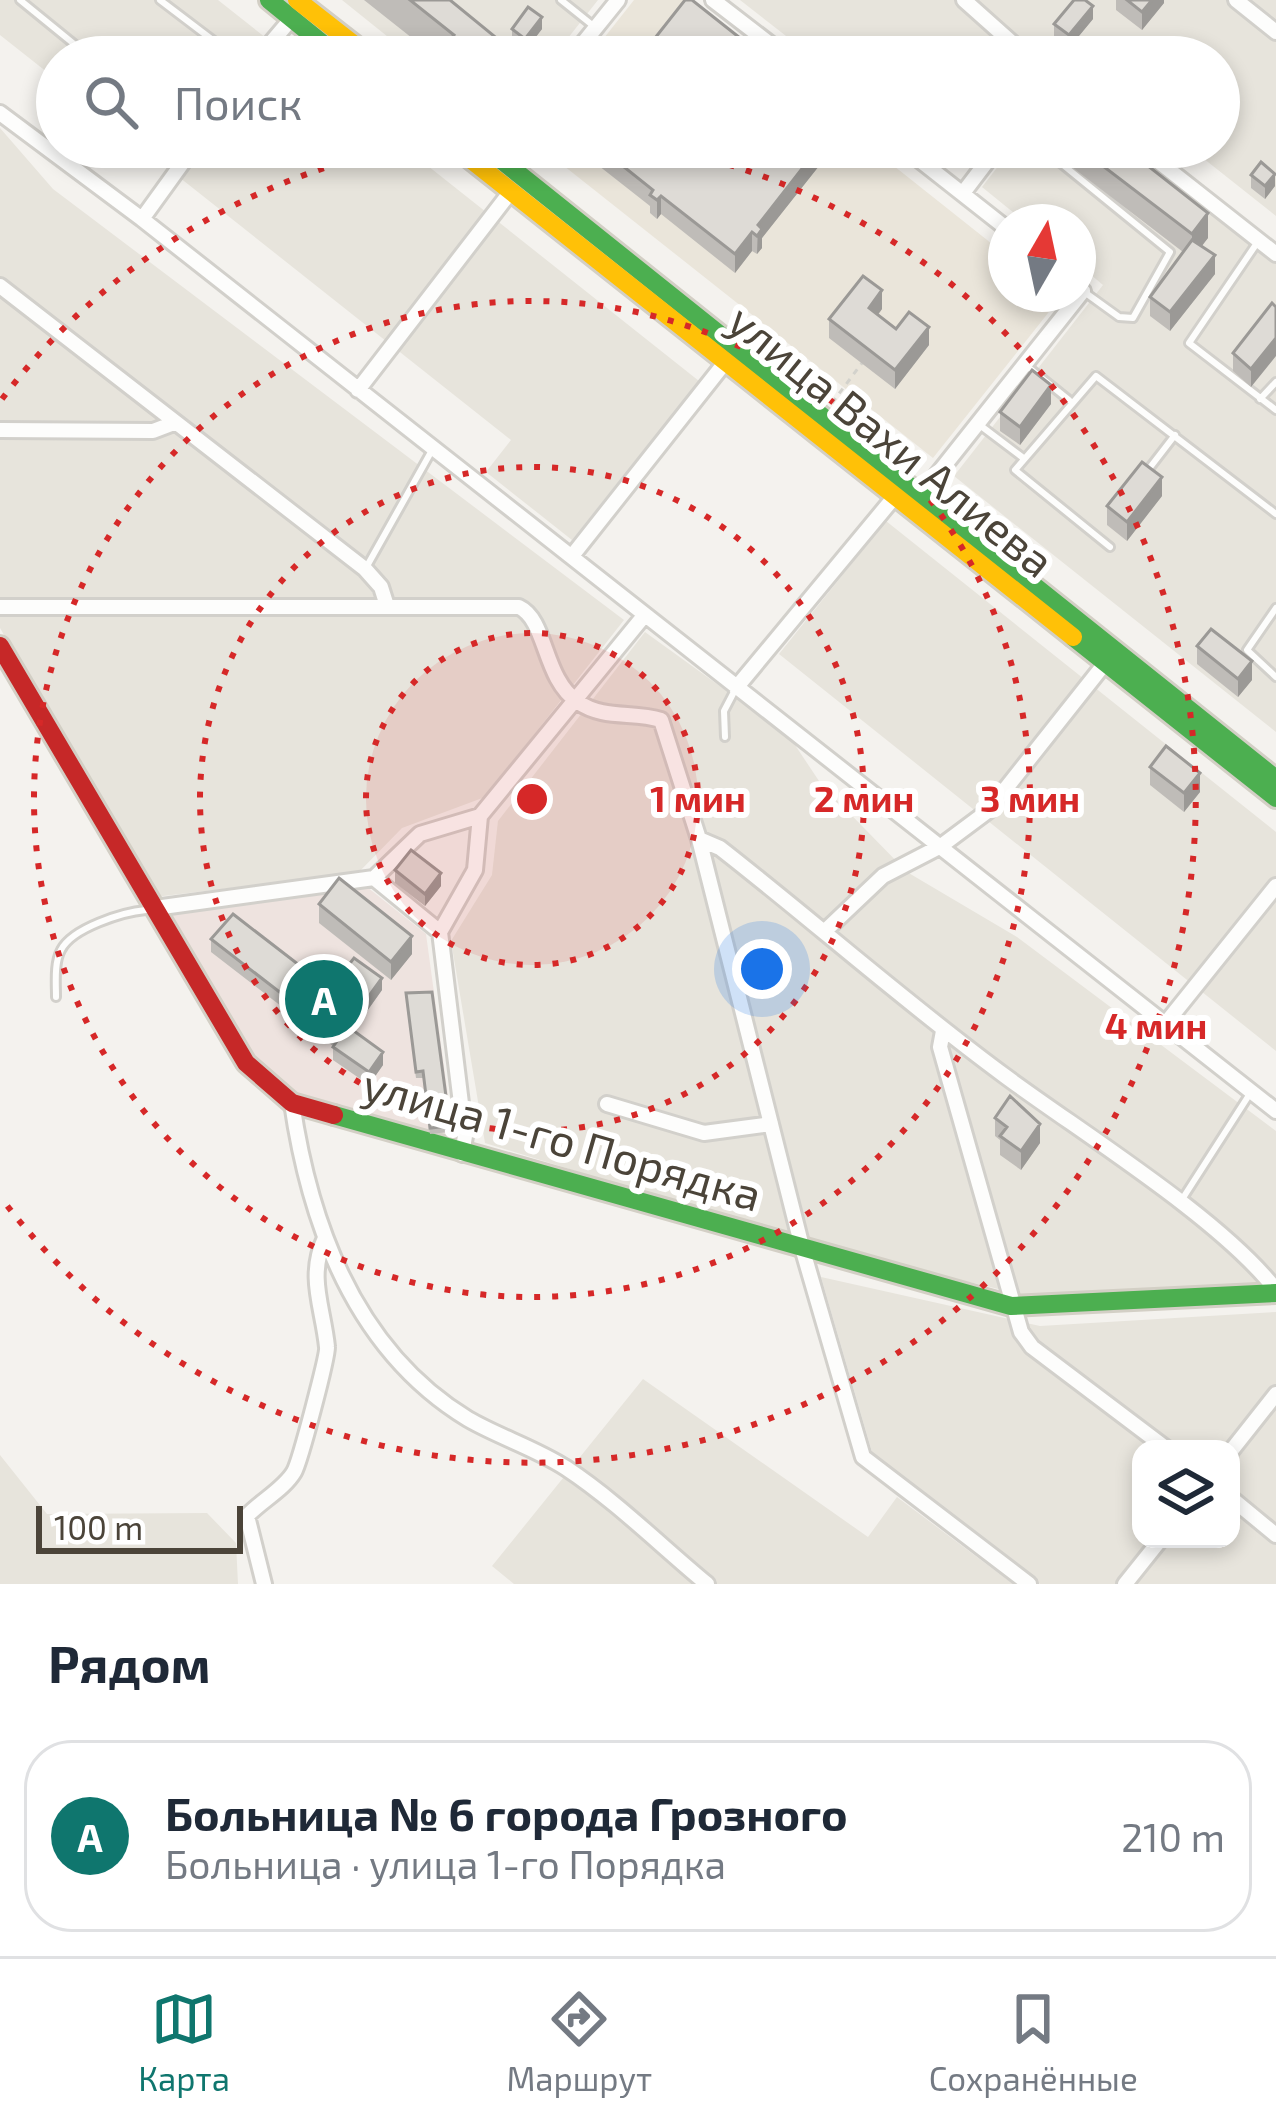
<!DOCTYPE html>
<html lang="ru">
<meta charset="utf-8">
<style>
body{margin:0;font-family:"Exo 2",sans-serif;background:#f6f6f7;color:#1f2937}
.controls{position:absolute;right:36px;bottom:36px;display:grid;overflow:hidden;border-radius:24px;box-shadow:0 6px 18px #0003}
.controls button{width:108px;height:108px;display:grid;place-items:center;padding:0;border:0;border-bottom:3px solid #e0e1e3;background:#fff;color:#1f2937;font:60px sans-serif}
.compass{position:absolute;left:988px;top:204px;width:108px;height:108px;border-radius:50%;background:#fff;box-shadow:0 6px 18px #0003;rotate:9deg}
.scale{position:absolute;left:36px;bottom:30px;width:207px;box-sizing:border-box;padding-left:12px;border:6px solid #4b4439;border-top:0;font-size:33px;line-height:42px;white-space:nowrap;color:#4b4439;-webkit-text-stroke:9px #fff;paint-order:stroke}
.you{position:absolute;left:762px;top:969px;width:42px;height:42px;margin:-30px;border:9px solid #fff;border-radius:50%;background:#1a73e8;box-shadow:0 0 0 18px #1a73e833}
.badge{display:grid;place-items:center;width:78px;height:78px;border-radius:50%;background:#0f766e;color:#fff;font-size:39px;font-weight:700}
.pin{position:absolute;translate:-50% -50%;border:6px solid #fff;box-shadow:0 3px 12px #0006}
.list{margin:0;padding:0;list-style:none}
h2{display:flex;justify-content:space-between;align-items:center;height:156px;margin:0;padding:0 48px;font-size:51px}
h2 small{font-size:39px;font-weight:400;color:#747a83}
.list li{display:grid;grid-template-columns:78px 1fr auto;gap:36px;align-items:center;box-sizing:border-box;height:192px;margin:0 24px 24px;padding:0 24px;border:3px solid #e0e1e3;border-radius:48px}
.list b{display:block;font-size:45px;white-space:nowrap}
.list p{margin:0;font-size:39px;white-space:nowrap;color:#747a83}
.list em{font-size:39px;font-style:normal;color:#747a83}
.icon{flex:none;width:66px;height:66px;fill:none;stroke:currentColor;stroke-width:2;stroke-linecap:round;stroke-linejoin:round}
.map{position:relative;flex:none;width:1276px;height:1584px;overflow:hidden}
.search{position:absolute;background:#fff;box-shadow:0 6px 18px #0003;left:36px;right:36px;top:36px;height:132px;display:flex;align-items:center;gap:30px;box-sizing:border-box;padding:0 42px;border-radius:66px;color:#747a83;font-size:45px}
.sheet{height:372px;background:#fff}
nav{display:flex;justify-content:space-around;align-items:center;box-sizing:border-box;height:168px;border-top:3px solid #e0e1e3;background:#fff;font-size:33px;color:#747a83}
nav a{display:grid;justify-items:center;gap:6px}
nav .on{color:#0f766e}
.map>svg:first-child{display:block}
</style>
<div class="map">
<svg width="1276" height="1584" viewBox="0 0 1276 1584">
<rect width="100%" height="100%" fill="#f4f2ee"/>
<path fill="#e7e4dc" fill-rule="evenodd" d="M 0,0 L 218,0 L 290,57 L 57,57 L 57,80 L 0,35 Z
M 342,0 L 598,0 L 553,57 L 413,57 Z
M 740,0 L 1276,0 L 1276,216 L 1189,147 L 1219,147 L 1219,57 L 1074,57 L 1057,44 L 1046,57 L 813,57 Z
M 0,128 L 53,189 L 624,620 L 485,797 L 402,828 L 358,873 L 155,897 L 0,628 Z
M 141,147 L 404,147 L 699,381 L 572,540 L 486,472 L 511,440 Z
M 1013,147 L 1130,147 L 1276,263 L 1276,732 L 954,476 L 1103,285 L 1078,264 L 1078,222 L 1025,222 L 982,187 Z
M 886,521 L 1276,832 L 1276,1051 L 779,654 Z
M 645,632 L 789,736 L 821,784 L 907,872 L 1017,937 L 1276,1131 L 1276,1287 L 1023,1295 L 812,1244 L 485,1143 L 451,941 L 492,875 L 498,821 Z
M 821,1277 L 1040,1326 L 1276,1312 L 1276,1584 L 1040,1584 L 872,1452 ZM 1141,1449 L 1231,1449 L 1231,1539 L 1141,1539 Z
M 643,1379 L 868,1537 L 897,1497 L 1013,1584 L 514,1584 L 492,1566 Z
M 0,1455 L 47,1514 L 207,1513 L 236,1543 L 238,1584 L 0,1584 Z"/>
<path fill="#eae5da" d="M 634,0 L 684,0 L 756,57 L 589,57 Z
M 540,147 L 870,147 L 1006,255 L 1006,294 L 1060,298 L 933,458 Z"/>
<path fill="#eee3df" d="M 367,887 L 426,934 L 453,1132 L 449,1138 L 331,1109 L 277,1088 L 253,1063 L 167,918 L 184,908 Z"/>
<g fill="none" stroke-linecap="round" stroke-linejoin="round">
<defs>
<path id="lane" d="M 20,0 L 90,57
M 160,0 L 235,57
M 561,0 L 596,28
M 1041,147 L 1170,252 L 1133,318 L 1119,317 L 1083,291
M 1257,243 L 1189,343 L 1276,410
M 1028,367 L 1069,400
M 1260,399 L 1276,382
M 981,426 L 1022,457
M 1148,470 L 1175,435
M 1110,547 L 1015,470 L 1096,376 L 1276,514
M 367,566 L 431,452
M 1276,608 L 1247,650 L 1276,677
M 725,737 L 724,711 L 735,690
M 56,997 C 56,983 54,963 61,950 C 72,928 123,912 146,910
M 1181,1201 L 1251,1092"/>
<path id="street" d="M 713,0 L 787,57
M 964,0 L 1028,57
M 1236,0 L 1276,32
M 259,57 L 292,18
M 572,57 L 618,0
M 0,113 L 142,219 L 1276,1111
M 903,147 L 1006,228
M 1140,147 L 1276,254
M 963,193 L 998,147
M 142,219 L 194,147
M 0,286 L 365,569 L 381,587 L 387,606
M 358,390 L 512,190
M 0,430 L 153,431 L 174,423
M 921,495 L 1083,291 L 1078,287
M 572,556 L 727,360
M 0,607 L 519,607 C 547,620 543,679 578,702 C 604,720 633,711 661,720 L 699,839 L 803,1251 L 863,1457 L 1029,1584
M 736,688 L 896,495
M 699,839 L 720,848 C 816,923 907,1004 1005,1076 C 1082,1133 1220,1218 1276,1290
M 374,878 L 420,834 L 480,816 L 643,617
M 155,908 L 374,878 L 440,932 L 465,1136 L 462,1154
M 825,931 L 883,876 L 941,846 L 988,811 L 1106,662
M 440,932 L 475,870 L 480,816
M 1166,1023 L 1276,886
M 943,1031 L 940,1047 L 1021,1332 L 1032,1347 L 1167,1449
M 292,1103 C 310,1226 356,1351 468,1419 C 499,1437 535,1448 566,1468 C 616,1501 661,1546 707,1584
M 607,1104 L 704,1133 L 771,1124
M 1231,1451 L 1276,1394
M 1231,1498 L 1276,1535
M 264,1584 L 247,1516 C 261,1501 284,1489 294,1472 C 300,1462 328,1355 327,1347 C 323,1307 307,1277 325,1238
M 1125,1584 L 1161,1539"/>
<path id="fast" d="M 269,0 L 339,57
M 485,147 L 1276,779
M 1073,637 L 1276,798
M 334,1115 L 1011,1306 L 1276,1293"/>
<path id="slow" d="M 297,0 L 370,57
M 455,147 L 1073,637"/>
<path id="jam" d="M 0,646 L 246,1063 L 292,1103 L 334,1115"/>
</defs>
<use href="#lane" stroke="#d2d0cb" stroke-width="12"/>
<use href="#street" stroke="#d2d0cb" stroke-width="20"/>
<use href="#fast" stroke="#d3cfc5" stroke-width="24"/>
<use href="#slow" stroke="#d3cfc5" stroke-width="24"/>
<use href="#jam" stroke="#d3cfc5" stroke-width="24"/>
<path stroke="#d3d2cc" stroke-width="3" stroke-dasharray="6 6" stroke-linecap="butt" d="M 832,403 L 862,363"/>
<use href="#lane" stroke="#fdfdfc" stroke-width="6"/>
<use href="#street" stroke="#fdfdfc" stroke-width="14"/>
<use href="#fast" stroke="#4caf50" stroke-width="18"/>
<use href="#slow" stroke="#ffc107" stroke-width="18"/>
<use href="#jam" stroke="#c62828" stroke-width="18"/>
</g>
<path fill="#bfbcb8" d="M 364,0 L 450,0 L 499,48 L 506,57 L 436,57 Z
M 1116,0 L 1164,0 L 1164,3 L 1142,30 L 1116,10 Z
M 1093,19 L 1069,48 L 1054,36 L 1054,24 Z
M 512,29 L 542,29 L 525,51 L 512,42 Z
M 580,147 L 834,147 L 762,238 L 762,248 L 757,254 L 752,251 L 735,273 L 661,214 L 657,219 L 650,213 L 650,206 L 580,151 Z
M 1046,147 L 1124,147 L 1208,238 L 1201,246 L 1215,274 L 1170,331 L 1150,316 L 1150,297 L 1183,252 Z
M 1251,175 L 1275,186 L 1265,199 L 1251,188 Z
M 1276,307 L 1251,387 L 1233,371 L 1233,353 Z
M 882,309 L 878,315 L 896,329 L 929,345 L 895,389 L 829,338 L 829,319 Z
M 1051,404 L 1020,445 L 1000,431 L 1000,412 Z
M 1162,496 L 1127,541 L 1107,525 L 1107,506 Z
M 1197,646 L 1252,680 L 1238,697 L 1197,664 Z
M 1150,767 L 1200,792 L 1184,812 L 1150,785 Z
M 395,870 L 441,886 L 425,906 L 395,883 Z
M 319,904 L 412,954 L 391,980 L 319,923 Z
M 211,939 L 330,989 L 382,990 L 353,1031 L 383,1065 L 369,1085 L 333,1060 L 333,1046 L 211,952 Z
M 406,1000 L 450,1126 L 450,1132 L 430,1134 L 423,1078 L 416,1078 Z
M 995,1118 L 1040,1143 L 1021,1170 L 1000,1155 L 1000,1140 L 995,1136 Z"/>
<path fill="#9b9996" d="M 1152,0 L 1164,0 L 1164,3 L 1142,30 L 1142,12 Z
M 1093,6 L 1093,19 L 1069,48 L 1069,35 Z
M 542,17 L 542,29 L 525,51 L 525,39 Z
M 819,147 L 834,147 L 762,238 L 762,248 L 757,254 L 758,225 Z
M 1275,174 L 1275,186 L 1265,199 L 1265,186 Z
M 661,196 L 661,214 L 657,219 L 657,200 Z
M 1208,213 L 1208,238 L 1192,259 L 1192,234 Z
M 752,232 L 752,251 L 735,273 L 735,254 Z
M 1215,255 L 1215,274 L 1170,331 L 1170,312 Z
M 882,290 L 882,309 L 869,326 L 869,308 Z
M 929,327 L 929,345 L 895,389 L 895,370 Z
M 1276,338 L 1276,356 L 1251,387 L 1251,369 Z
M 1051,385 L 1051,404 L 1020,445 L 1020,427 Z
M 1162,477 L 1162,496 L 1127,541 L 1127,522 Z
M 1252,661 L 1252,680 L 1238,697 L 1238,679 Z
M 1200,773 L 1200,792 L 1184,812 L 1184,793 Z
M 441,873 L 441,886 L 425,906 L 425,894 Z
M 412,936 L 412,954 L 391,980 L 391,962 Z
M 382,978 L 382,990 L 347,1039 L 347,1026 Z
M 383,1052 L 383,1065 L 369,1085 L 369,1072 Z
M 1040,1124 L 1040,1143 L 1021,1170 L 1021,1151 Z"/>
<path fill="#dedbd6" stroke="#9b9996" stroke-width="3" d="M 410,0 L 450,0 L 499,40 L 495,44 L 506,53 L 503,57 L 471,57 L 450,40 L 454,35 Z
M 685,0 L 692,0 L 764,57 L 640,57 Z
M 1074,0 L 1085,0 L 1093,6 L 1069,35 L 1054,24 Z
M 1127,0 L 1152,0 L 1142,12 Z
M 528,7 L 542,17 L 525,39 L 512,29 Z
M 599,147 L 819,147 L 758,225 L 762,229 L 757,236 L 752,232 L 735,254 L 661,196 L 657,200 L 650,195 L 653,190 Z
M 1078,147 L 1124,147 L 1208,213 L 1192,234 Z
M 1261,162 L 1275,174 L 1265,186 L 1251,175 Z
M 1192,240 L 1215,255 L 1170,312 L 1150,297 Z
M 863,276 L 882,290 L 869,308 L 896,329 L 909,312 L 929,327 L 895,370 L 829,319 Z
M 1272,303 L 1276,307 L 1276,338 L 1251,369 L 1233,353 Z
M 1032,370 L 1051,385 L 1020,427 L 1000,412 Z
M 1142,462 L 1162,477 L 1127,522 L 1107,506 Z
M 1211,629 L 1252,661 L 1238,679 L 1197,646 Z
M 1166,746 L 1200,773 L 1184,793 L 1150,767 Z
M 411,850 L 441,873 L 425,894 L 395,870 Z
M 339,878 L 412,936 L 391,962 L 319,904 Z
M 233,914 L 330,989 L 354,958 L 382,978 L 347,1026 L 383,1052 L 369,1072 L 333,1047 L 339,1038 L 211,939 Z
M 432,992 L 450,1126 L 430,1128 L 423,1071 L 416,1072 L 406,993 Z
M 1010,1096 L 1040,1124 L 1021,1151 L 1000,1136 L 1007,1127 L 995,1118 Z"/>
<circle cx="532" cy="799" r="166" fill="#d62828" fill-opacity=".12"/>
<g fill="none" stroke="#d62828" stroke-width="6" stroke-dasharray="6 12">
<circle cx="532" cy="799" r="166"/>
<circle cx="532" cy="799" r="332"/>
<circle cx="532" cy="799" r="498"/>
<path d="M2 399A664 664 0 0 1 405 147M659 147A664 664 0 1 1 2 1199"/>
</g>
<g text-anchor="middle" stroke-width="12" stroke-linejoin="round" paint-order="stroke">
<g font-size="45" fill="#4b4439" stroke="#fff">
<text transform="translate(891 441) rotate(39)" y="16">улица Вахи Алиева</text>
<text transform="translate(562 1140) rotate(16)" y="16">улица 1-го Порядка</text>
</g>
</g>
<circle cx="532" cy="799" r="18" fill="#d62828" stroke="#fff" stroke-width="6"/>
<g font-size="36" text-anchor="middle" font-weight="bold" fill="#d62828" stroke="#fff" stroke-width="12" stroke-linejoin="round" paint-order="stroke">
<text x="698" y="812">1 мин</text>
<text x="864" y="812">2 мин</text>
<text x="1030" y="812">3 мин</text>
<text x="1156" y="1039">4 мин</text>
</g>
</svg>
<div class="controls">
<button><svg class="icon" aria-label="layers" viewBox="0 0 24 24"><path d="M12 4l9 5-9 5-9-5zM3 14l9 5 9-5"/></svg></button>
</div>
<svg class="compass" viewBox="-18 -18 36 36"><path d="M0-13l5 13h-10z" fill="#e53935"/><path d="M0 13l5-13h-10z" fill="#747a83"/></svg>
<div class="scale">100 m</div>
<div class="you"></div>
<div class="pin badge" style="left:324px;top:999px">A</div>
<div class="search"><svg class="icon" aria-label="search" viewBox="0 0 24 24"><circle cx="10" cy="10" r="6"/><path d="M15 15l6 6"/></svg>Поиск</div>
</div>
<section class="sheet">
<h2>Рядом<small></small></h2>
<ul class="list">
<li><span class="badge">A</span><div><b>Больница № 6 города Грозного</b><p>Больница · улица 1-го Порядка</p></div><em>210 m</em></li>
</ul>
</section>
<nav>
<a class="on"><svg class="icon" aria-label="map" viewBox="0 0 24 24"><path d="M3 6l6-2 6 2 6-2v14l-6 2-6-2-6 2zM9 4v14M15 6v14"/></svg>Карта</a>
<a><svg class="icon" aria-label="directions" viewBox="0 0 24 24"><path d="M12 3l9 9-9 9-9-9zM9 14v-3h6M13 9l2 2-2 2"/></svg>Маршрут</a>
<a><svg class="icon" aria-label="saved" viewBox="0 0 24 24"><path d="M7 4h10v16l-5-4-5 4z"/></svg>Сохранённые</a>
</nav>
